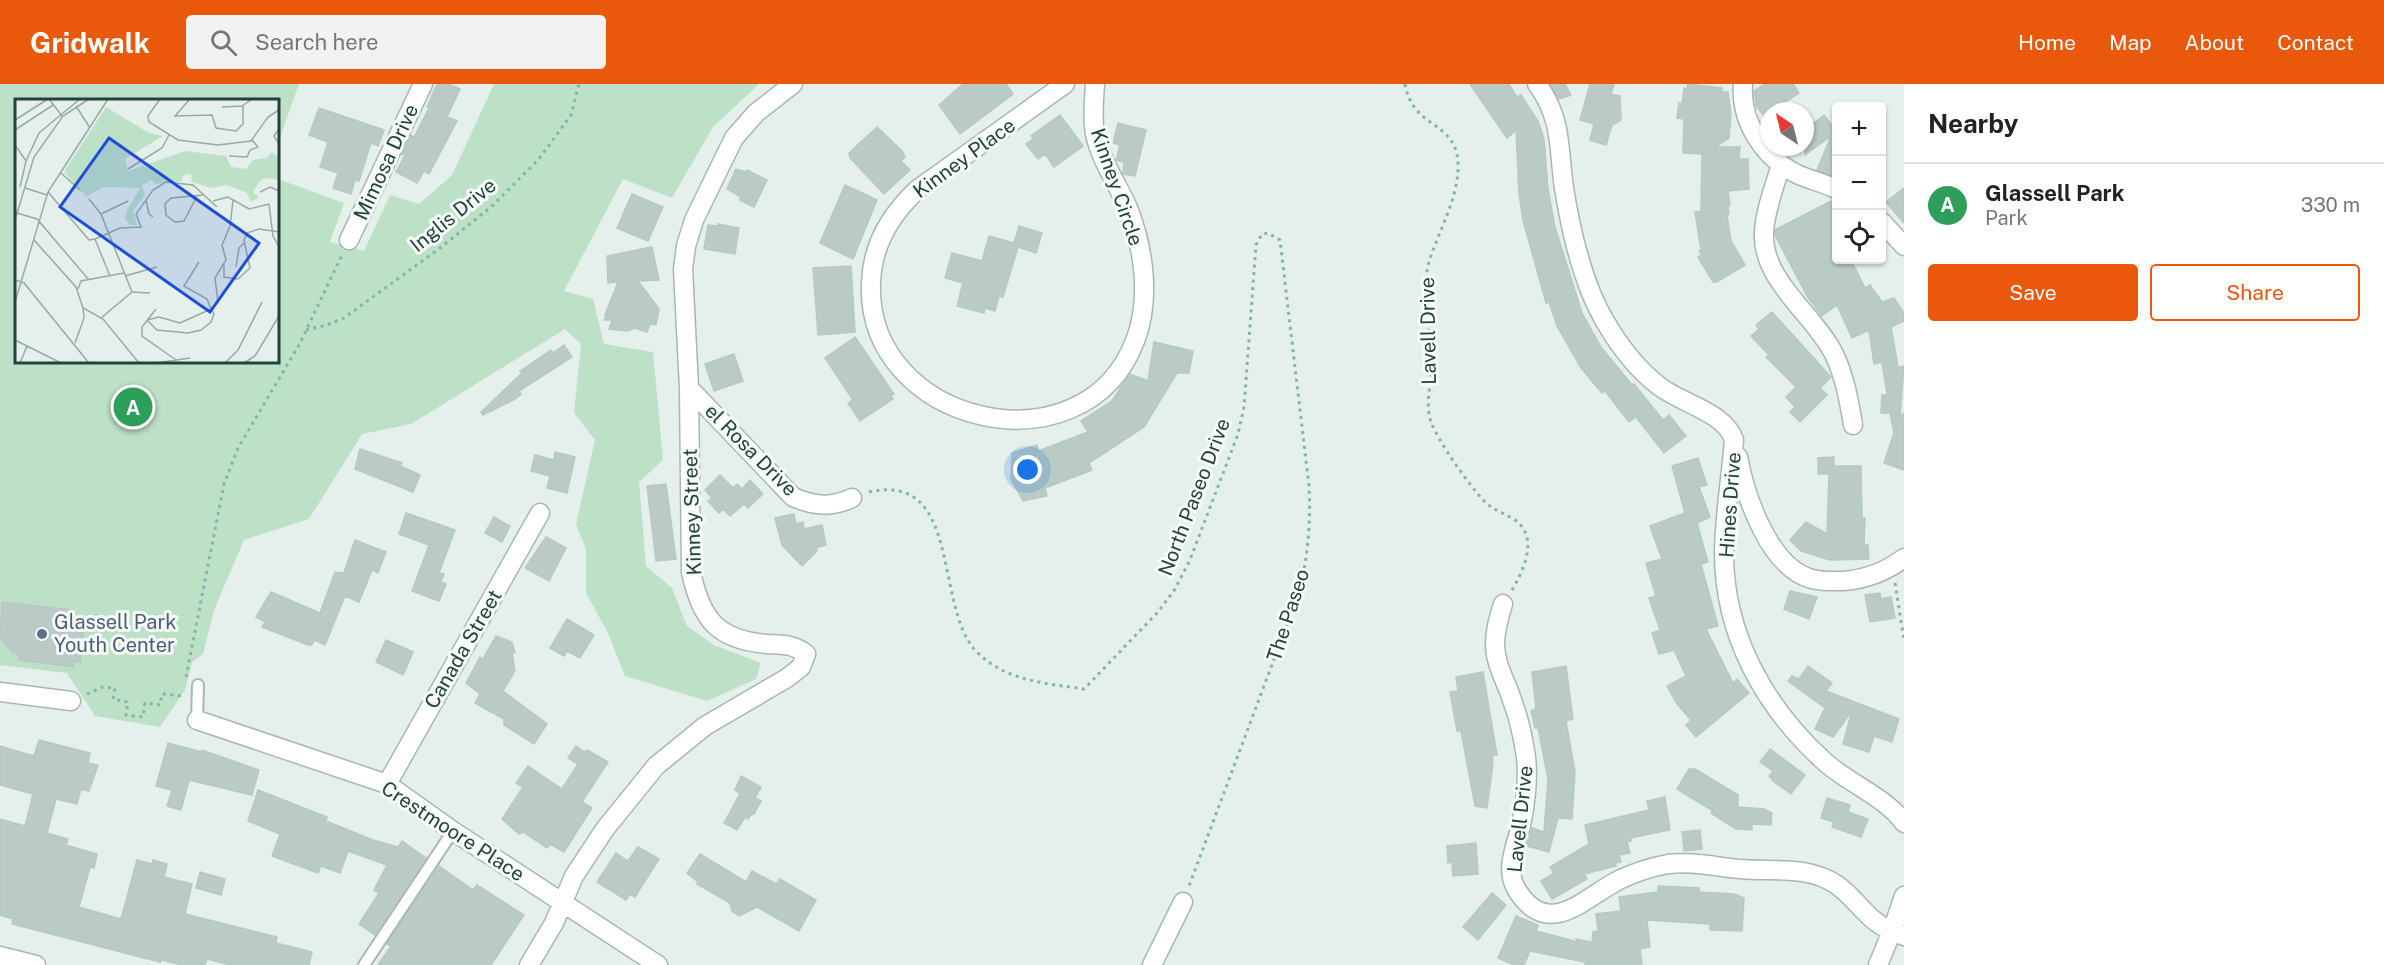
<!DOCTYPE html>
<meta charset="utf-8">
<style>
body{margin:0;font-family:"Public Sans",sans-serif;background:#f2f2f2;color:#222}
.controls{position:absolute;right:18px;top:18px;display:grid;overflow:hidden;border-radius:6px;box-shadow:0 2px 4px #0004}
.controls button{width:54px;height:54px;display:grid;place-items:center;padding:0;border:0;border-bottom:2px solid #e0e0e0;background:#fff;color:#222;font:30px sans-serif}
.compass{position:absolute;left:1760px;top:18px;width:54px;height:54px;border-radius:50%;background:#fff;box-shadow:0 2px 4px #0004;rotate:325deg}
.you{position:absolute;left:1028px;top:386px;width:21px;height:21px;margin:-15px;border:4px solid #fff;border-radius:50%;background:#1a73e8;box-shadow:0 0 0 9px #1a73e833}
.badge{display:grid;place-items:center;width:39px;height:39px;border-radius:50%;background:#ea580c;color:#fff;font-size:20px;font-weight:700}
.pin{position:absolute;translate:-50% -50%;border:3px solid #fff;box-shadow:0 2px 6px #0006}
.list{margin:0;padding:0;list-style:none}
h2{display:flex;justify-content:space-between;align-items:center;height:78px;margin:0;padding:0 24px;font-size:26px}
h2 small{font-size:20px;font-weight:400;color:#767676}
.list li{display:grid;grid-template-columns:39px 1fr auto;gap:18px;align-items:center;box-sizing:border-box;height:84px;padding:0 24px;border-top:2px solid #e0e0e0}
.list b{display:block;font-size:22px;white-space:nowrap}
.list p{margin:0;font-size:20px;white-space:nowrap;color:#767676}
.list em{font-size:20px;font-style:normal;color:#767676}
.actions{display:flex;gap:12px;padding:18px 24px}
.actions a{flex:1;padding:14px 0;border:2px solid #ea580c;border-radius:6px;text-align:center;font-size:21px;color:#ea580c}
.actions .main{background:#ea580c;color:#fff}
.icon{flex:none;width:33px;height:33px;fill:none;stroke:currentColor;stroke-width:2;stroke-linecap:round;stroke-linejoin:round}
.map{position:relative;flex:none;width:1904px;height:881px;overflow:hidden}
header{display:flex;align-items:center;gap:36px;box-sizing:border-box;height:84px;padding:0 30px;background:#ea580c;color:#fff}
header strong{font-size:28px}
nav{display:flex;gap:33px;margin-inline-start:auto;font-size:21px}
.search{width:420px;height:54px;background:#f2f2f2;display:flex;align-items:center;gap:15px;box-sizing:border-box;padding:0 21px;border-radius:6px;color:#767676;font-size:22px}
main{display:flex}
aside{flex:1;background:#fff}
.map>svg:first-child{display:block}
</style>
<header>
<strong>Gridwalk</strong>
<div class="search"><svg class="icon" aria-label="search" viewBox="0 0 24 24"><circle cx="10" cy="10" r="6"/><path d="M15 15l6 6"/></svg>Search here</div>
<nav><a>Home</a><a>Map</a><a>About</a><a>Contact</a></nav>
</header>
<main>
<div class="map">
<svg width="1904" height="881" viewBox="0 0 1904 881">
<rect width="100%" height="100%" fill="#e5efeb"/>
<path fill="#bde1c7" d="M 0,0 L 299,0 L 278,59 L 278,16 L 16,16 L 16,278 L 278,278 L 278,95 L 344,119 L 330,158 L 364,167 L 390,111 L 419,120 L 452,91 L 494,0 L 759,0 L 713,43 L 672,114 L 623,95 L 564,207 L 593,215 L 604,260 L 653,268 L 663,376 L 639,398 L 646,482 L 672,504 L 687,542 L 714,561 L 761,579 L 756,595 L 707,617 L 625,592 L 608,549 L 586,509 L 586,465 L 576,440 L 595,356 L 574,329 L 581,260 L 565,245 L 411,340 L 362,350 L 309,435 L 244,456 L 214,526 L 203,570 L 192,578 L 185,606 L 160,643 L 95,632 L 67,589 L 0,581 Z"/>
<path fill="#bacac4" stroke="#b7c9c2" stroke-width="1.5" d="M 437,0 L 448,0 L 460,5 L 447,33 L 457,37 L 429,90 L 424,87 L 417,99 L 396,88 L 405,71 L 402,70 L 407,60 L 411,51 L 414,53 L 429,24 L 427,23 Z
M 963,0 L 1006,0 L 1013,10 L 960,50 L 939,21 Z
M 1470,0 L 1509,0 L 1517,13 L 1521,11 L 1538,37 L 1544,55 L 1548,105 L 1555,143 L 1582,229 L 1601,263 L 1632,301 L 1634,300 L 1663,336 L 1669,331 L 1686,352 L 1664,369 L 1636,333 L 1629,338 L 1605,307 L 1602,309 L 1581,284 L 1557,242 L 1549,218 L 1546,219 L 1523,136 L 1519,110 L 1516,46 L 1507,54 Z
M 1550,0 L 1565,0 L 1571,11 L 1559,15 Z
M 1590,0 L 1614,0 L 1611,10 L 1620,12 L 1621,36 L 1612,41 L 1606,61 L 1590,56 L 1594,40 L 1580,36 Z
M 1688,0 L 1722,4 L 1722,8 L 1728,8 L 1731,31 L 1729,54 L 1715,63 L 1740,63 L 1739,75 L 1748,75 L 1749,105 L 1728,107 L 1730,121 L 1728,121 L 1729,130 L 1727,131 L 1731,157 L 1745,181 L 1717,198 L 1713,198 L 1698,173 L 1702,171 L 1699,167 L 1701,166 L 1695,128 L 1701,127 L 1702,70 L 1683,69 L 1684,35 L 1677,34 L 1679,19 L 1682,20 L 1684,4 L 1687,5 Z
M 1765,0 L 1793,0 L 1799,9 L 1764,32 L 1756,22 L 1754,7 Z
M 319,24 L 384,46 L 378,62 L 371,59 L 359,97 L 355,96 L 351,110 L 333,104 L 338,89 L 320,83 L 328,58 L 309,51 Z
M 1060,31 L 1083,62 L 1054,83 L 1045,70 L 1038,75 L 1026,60 L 1033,55 L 1031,52 Z
M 1824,31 L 1834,44 L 1836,40 L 1836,93 L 1817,86 L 1831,52 L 1805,71 L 1805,46 Z
M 1118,39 L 1146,46 L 1135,92 L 1123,90 L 1124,78 L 1116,76 L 1120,61 L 1113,59 Z
M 877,43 L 902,67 L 905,73 L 901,77 L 910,86 L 884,110 L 850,74 L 849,69 Z
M 736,85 L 746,88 L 747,86 L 767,96 L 754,123 L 740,116 L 741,113 L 727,105 Z
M 845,101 L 877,116 L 853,175 L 820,159 Z
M 1904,104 L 1904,139 L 1886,118 Z
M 632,110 L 663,123 L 648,157 L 617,144 Z
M 1831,117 L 1836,127 L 1836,176 L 1851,176 L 1865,204 L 1870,201 L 1882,218 L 1894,214 L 1904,229 L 1904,237 L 1891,243 L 1898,283 L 1904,282 L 1900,332 L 1904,329 L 1904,386 L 1884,379 L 1894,349 L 1890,329 L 1881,329 L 1882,311 L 1887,311 L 1882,278 L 1874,280 L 1869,246 L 1852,254 L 1837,221 L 1822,232 L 1807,212 L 1775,151 L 1775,146 Z
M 718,140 L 739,144 L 735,170 L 704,165 L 708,141 L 718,142 Z
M 1019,142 L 1042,149 L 1036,169 L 1018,163 L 1003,213 L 999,212 L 995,227 L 985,224 L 984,229 L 957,222 L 963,199 L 945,194 L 952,169 L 982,177 L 989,152 L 1014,159 Z
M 652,163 L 659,196 L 638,197 L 659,225 L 656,241 L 650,240 L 647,248 L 635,244 L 628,247 L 609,245 L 612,236 L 604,236 L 607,231 L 605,231 L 618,198 L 608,199 L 607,172 Z
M 851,182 L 855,248 L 818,251 L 813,184 Z
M 1772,228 L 1831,293 L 1820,304 L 1827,311 L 1800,338 L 1790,328 L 1795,323 L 1786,313 L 1796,303 L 1766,273 L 1769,271 L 1751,252 L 1759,245 L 1756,241 Z
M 855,253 L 894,310 L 891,312 L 893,315 L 860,337 L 848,319 L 853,316 L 825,274 Z
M 1154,258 L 1193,267 L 1189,289 L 1177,289 L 1144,343 L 1089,379 L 1092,386 L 1045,404 L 1047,412 L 1023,417 L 1011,395 L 1012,369 L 1037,361 L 1038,367 L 1088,348 L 1081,337 L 1112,317 L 1130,290 L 1148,297 Z
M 564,261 L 572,273 L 519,307 L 521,310 L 515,315 L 483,331 L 481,328 L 522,289 L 520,287 L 551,266 L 553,269 Z
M 734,270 L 743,297 L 714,307 L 705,280 Z
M 360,365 L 402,379 L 400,382 L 420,391 L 413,408 L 355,385 Z
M 555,368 L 575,373 L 567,409 L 547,404 L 550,392 L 531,387 L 535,371 L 554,376 Z
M 1834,373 L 1834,382 L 1861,382 L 1862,434 L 1865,434 L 1864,461 L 1868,461 L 1869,475 L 1830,476 L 1801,467 L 1790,456 L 1806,438 L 1827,450 L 1829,390 L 1818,390 L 1818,374 Z
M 1698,374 L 1707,401 L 1699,403 L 1710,433 L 1697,439 L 1708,478 L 1701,480 L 1718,542 L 1706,545 L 1733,599 L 1737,595 L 1749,609 L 1696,653 L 1686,641 L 1691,636 L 1677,620 L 1667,602 L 1686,592 L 1674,566 L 1659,570 L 1652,549 L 1660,546 L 1649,514 L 1656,512 L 1646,479 L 1662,475 L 1650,442 L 1685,429 L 1672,382 Z
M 720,391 L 733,404 L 737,400 L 742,405 L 750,396 L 763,410 L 748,424 L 744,420 L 730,432 L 723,425 L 719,429 L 708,417 L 712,414 L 705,406 Z
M 666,400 L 676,475 L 656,477 L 647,402 Z
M 406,429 L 455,446 L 439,489 L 444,490 L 441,498 L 446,500 L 439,517 L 412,507 L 429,461 L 399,450 Z
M 794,430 L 796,440 L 803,438 L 804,445 L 822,441 L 826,461 L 816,464 L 817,467 L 802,482 L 782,461 L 775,434 Z
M 494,433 L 510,442 L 502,458 L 485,449 Z
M 546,453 L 566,464 L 549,497 L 525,484 Z
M 355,456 L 386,468 L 378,489 L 372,486 L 359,518 L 345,512 L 325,561 L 314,556 L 312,561 L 308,561 L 262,543 L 265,538 L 256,533 L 271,508 L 320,529 L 335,488 L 344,489 Z
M 1790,507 L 1817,513 L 1809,535 L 1784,525 Z
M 1880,509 L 1881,515 L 1891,513 L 1895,534 L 1870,538 L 1865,511 Z
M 2,518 L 73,526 L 71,544 L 84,546 L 80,578 L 74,578 L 73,583 L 18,576 L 19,570 L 13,569 L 0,553 Z
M 567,535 L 594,551 L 580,574 L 567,567 L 564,572 L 550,564 Z
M 496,552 L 512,558 L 515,569 L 512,569 L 515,587 L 503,607 L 547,640 L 534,660 L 504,641 L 504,635 L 475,619 L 480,610 L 466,599 L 480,573 L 483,575 Z
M 386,556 L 413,568 L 403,591 L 376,578 Z
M 1566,582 L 1573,635 L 1566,637 L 1575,688 L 1572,735 L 1558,734 L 1549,768 L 1527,762 L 1532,744 L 1544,748 L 1548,695 L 1538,644 L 1535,644 L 1531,627 L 1536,625 L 1532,588 Z
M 1808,582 L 1832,599 L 1826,607 L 1899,635 L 1892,658 L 1874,652 L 1869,668 L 1843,660 L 1852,627 L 1833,653 L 1815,645 L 1825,624 L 1788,597 L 1792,592 L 1799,595 Z
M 1483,588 L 1497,671 L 1492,672 L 1493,680 L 1487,724 L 1475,722 L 1461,647 L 1457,647 L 1450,608 L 1458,607 L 1456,593 Z
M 39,656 L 90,669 L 88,679 L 98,681 L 89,707 L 81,705 L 77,720 L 56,715 L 47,749 L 68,755 L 66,761 L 97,770 L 94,784 L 90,783 L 79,823 L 121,835 L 137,776 L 152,780 L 153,776 L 167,780 L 164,793 L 192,800 L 185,830 L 277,853 L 276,859 L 312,868 L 309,881 L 230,881 L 207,875 L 205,881 L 182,881 L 161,876 L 160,878 L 12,840 L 13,835 L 0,831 L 0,735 L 25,742 L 33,710 L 0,701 L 0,662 L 34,672 Z
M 168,659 L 202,668 L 202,666 L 259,686 L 252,711 L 189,696 L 181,726 L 167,722 L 172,706 L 156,702 Z
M 576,662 L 585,668 L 587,666 L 608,678 L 582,718 L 592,724 L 564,768 L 550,760 L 547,764 L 523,748 L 519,750 L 502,735 L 523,703 L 516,699 L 528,682 L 562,705 L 578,680 L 568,674 Z
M 1770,665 L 1805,691 L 1791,710 L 1773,697 L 1769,692 L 1773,687 L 1760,678 Z
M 1689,685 L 1695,685 L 1738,711 L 1738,723 L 1764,725 L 1772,729 L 1771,741 L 1752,740 L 1752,746 L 1736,745 L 1711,729 L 1713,727 L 1677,705 Z
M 741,692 L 761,703 L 755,714 L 761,717 L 754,730 L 752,729 L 748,735 L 745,733 L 737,746 L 724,739 L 740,710 L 735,706 Z
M 258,706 L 327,733 L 326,737 L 373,756 L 398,763 L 402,757 L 426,774 L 375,851 L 359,840 L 379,809 L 374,806 L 387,781 L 348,767 L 340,789 L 321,782 L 318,789 L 272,772 L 280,750 L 248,737 Z
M 1665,713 L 1670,746 L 1630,754 L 1631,757 L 1627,758 L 1630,769 L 1619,771 L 1621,778 L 1615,779 L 1616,782 L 1584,790 L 1587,795 L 1552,815 L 1541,797 L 1554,789 L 1550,783 L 1589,760 L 1585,741 L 1649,726 L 1647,717 Z
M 1827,714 L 1850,721 L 1848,728 L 1868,735 L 1861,753 L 1832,743 L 1834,738 L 1821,734 Z
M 1700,746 L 1702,765 L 1684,767 L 1682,748 Z
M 1476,759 L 1478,790 L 1453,792 L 1452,778 L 1448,779 L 1447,762 Z
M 638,763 L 659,775 L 635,813 L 630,810 L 626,816 L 597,798 L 616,769 L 628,777 Z
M 700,770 L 746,798 L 752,787 L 776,800 L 780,795 L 816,816 L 799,847 L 757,823 L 739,832 L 732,827 L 730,819 L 697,800 L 698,798 L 687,789 Z
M 439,782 L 473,806 L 477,801 L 524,831 L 491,881 L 378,881 L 391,862 L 387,860 Z
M 200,788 L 225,795 L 221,811 L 196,804 Z
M 1658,802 L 1699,804 L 1699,808 L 1734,810 L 1744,814 L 1742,847 L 1710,846 L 1710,840 L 1647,836 L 1650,863 L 1640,865 L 1642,881 L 1585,881 L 1585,878 L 1530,867 L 1524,881 L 1514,881 L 1498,874 L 1516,832 L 1538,841 L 1536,847 L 1578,858 L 1576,855 L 1592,858 L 1593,848 L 1598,847 L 1596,830 L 1621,827 L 1619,813 L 1658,808 Z
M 1492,809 L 1506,821 L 1478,856 L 1463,843 Z"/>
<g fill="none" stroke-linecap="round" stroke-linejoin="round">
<defs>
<path id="service" d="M 197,636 L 198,601
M 364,881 L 453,747"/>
<path id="minor" d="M 1065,0 L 918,105 C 890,131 872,161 871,199 C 865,340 1083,392 1135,257 C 1151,216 1144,164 1128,124 C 1117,99 1101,77 1095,50 C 1092,34 1094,16 1095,0
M 1537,0 C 1563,36 1558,63 1564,104 C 1571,148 1583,201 1606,239 C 1620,263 1637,285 1659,302 C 1682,320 1725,328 1734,356 C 1731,392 1725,429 1724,466 C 1723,549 1764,623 1825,678 C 1848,699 1887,714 1904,739
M 1743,0 C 1740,38 1764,74 1797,90 C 1810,96 1824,99 1836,105
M 1781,80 C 1775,102 1765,126 1764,148 C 1761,196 1814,230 1834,270 C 1845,293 1849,317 1853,341
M 1882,138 L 1904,162
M 349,156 L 423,0
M 689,304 L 793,413 C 814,422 831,424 852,414
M 1738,373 C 1745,411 1769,484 1812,495 C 1823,498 1833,497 1844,497 C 1866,495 1887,487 1904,474
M 1503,520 C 1499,533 1495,546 1495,560 C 1495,580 1506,597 1512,616 C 1519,634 1523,653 1526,673 C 1528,693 1526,716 1522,736 C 1518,759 1503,784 1517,806 C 1549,858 1587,811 1621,795 C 1636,788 1652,783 1668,780 C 1693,777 1716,783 1740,785 C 1773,788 1808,781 1837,801 C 1858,816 1867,837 1892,847 L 1878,881
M 0,608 L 71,617
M 197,636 L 387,700 L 453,747 L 658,881
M 387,700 L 540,429
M 1904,812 L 1892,847 L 1904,852
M 0,872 L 36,881
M 529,881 L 554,839 L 574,792 L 605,745 L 656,682 L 705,642 L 787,594 L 801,583 L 806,570 C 794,560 783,561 767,560 C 717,556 701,535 691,488 L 689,304 L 683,185 L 686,162 L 694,136 L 734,54 L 756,29 L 793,0
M 1152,881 L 1183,818"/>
</defs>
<use href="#service" stroke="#a7b8b3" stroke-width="14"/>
<use href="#minor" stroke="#a7b8b3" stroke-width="21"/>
<path stroke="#83b5a6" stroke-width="3" stroke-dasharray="3 4.5" stroke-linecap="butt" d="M 1405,0 C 1413,46 1456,36 1458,79 C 1459,113 1440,144 1430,175 C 1418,212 1432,246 1432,283 C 1431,301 1425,320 1431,338 C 1438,357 1469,401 1484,417 C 1493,426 1504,429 1515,436 C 1539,453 1524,486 1512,506
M 306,246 L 327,241 L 344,234 L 440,164 L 491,123 L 539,75 L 571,31 L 579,0
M 869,408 C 962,387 934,520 975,566 C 1004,597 1044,599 1084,605 L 1158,528 L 1175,505 L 1190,476 L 1238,350 L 1244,323 L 1256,161 L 1262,150 L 1268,149 L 1280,156 L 1309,402 C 1311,438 1308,470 1300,506 L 1189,802
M 1895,499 L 1904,556
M 186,593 L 224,400 L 238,364 L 299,261 L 342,171
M 87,610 L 103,603 L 115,604 L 113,615 L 128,618 L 126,631 L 143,633 L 145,619 L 160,621 L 162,610 L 183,612"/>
<use href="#service" stroke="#fff" stroke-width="10"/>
<use href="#minor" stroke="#fff" stroke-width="18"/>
</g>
<circle fill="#5c6f8a" stroke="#f6fbf9" stroke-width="2" cx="42" cy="550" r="6"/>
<g text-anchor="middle" stroke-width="6" stroke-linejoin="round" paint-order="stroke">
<g font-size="20" fill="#22433b" stroke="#f6fbf9">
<text transform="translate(964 74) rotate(-36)" y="7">Kinney Place</text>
<text transform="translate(386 78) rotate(-65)" y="7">Mimosa Drive</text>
<text transform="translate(1117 103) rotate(71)" y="7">Kinney Circle</text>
<text transform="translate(453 131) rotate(-39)" y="7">Inglis Drive</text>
<text transform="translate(1428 247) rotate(-91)" y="7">Lavell Drive</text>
<text transform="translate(751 366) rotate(45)" y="7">el Rosa Drive</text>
<text transform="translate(1194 413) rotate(-69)" y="7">North Paseo Drive</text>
<text transform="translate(1730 421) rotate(-86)" y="7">Hines Drive</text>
<text transform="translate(692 428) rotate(-92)" y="7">Kinney Street</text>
<text transform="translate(1288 531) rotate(-72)" y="7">The Paseo</text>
<text transform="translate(463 565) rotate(-60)" y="7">Canada Street</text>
<text transform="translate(1520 735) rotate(-84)" y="7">Lavell Drive</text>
<text transform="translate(453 747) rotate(33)" y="7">Crestmoore Place</text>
</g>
<g font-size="20" fill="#4e5e75" stroke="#f6fbf9" text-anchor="start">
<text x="54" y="545">Glassell Park<tspan x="54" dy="23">Youth Center</tspan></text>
</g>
</g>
<g transform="translate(15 15)">
<rect width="264" height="264" fill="#e5efeb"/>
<path d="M 91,8 L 134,34 L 148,37 L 110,60 L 113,72 L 170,52 L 211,57 L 216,68 L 231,70 L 238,61 L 252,59 L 257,53 L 264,59 L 264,81 L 250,79 L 244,83 L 238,93 L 244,98 L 236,103 L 232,94 L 212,86 L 196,89 L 177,83 L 176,75 L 168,76 L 167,82 L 140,85 L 137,81 L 127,86 L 130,96 L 118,112 L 122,126 L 115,126 L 110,120 L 112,111 L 125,89 L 88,88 L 71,98 L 49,73 Z" fill="#bde1c7"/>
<path fill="none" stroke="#97aaa5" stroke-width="1.5" d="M 34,0 L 47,17M 145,0 L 133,17 L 134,23 L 163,41 L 203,46 L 236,42 L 253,18 L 264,11M 175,0 L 160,17 L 197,16 L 201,29 L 221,32 L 228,25 L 228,7M 61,7 L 75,29M 207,8 L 227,7 L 237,0M 0,21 L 33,0M 264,30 L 259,37 L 264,45M 0,31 L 38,6M 0,46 L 11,62M 214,57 L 232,58 L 235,51 L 243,48 L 237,41M 113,70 L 147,49 L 154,36M 46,74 L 65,91M 5,88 L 11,62 L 24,34 L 65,0M 10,89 L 32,96M 33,93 L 74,141 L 80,140 L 95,177M 245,93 L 255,88 L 264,92M 182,97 L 169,122 L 160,123 L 151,116 L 150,105 L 156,99 L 188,96M 74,100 L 86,115 L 117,193M 131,101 L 134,115 L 138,118M 198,102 L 213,98 L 234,110 L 254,105M 254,105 L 258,137 L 264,148M 2,114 L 22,120 L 74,181M 86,115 L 113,102M 0,121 L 19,58 L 48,17 L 74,0M 80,140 L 105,129 L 126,128 L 121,115 L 138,91 L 151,83 L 178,86 L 202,108M 19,141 L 61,188 L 68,209 L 88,220 L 124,264M 209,166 L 209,178 L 223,180 L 235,169 L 229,141 L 232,134 L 244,130 L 264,133M 221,168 L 224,149 L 230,143M 110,177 L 142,168M 0,181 L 9,184 L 74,264M 63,190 L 66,182 L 109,174M 0,203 L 33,93 L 93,0M 141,210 L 127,228 L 127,237 L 161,261M 86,219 L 117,193 L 135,194M 132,221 L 142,231 L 173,234 L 186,231 L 196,223 L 199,215 L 196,210 L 203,203 L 200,179 L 211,161 L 207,146 L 215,127 L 218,101M 132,221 L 144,218 L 165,224 L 196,210 L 192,200 L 169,187 L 184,163M 0,241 L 46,264M 60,244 L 69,219 L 68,209M 5,264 L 12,247M 141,264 L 175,259M 210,264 L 223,251 L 247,203M 229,264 L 240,257 L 264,217"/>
<path fill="#1d4ed8" fill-opacity="0.15" stroke="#1d4ed8" stroke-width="3" d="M 94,39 L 244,144 L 195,213 L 45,108 Z"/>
<rect width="264" height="264" fill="none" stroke="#22433b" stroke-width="3"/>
</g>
</svg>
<div class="controls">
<button>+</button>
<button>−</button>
<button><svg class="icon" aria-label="locate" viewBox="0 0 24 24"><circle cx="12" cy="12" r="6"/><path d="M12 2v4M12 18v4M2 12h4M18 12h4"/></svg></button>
</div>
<svg class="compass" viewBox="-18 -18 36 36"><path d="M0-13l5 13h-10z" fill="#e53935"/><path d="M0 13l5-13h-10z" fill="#767676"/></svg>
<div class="you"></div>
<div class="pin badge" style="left:133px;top:323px;background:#2e9e5b">A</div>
</div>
<aside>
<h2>Nearby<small></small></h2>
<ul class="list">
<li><span class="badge" style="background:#2e9e5b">A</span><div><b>Glassell Park</b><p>Park</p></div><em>330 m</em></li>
</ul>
<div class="actions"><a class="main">Save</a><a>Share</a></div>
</aside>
</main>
